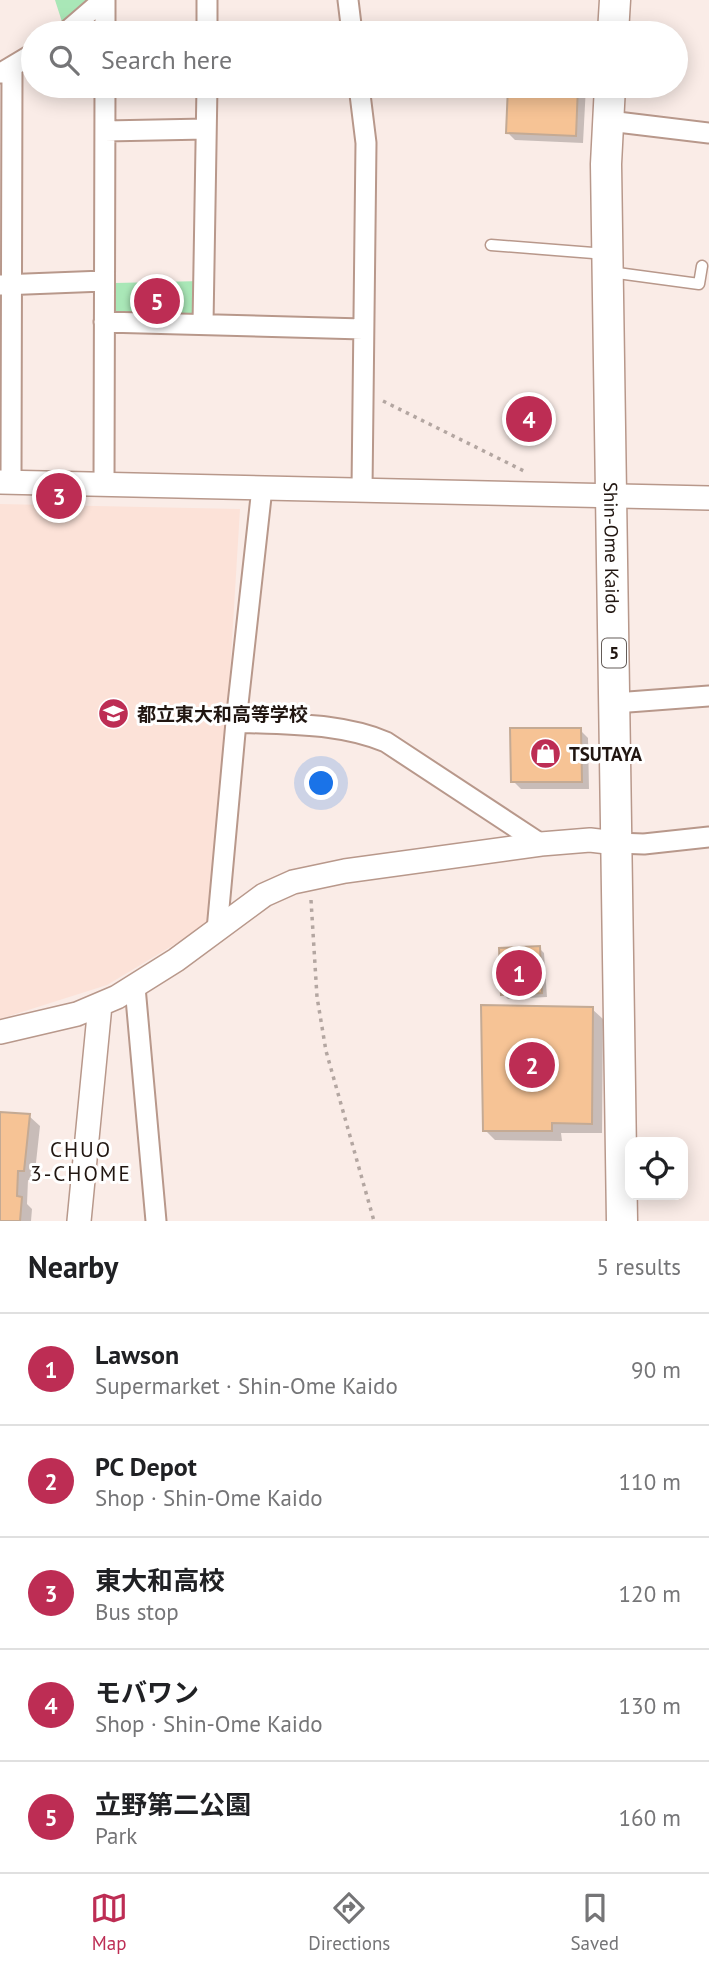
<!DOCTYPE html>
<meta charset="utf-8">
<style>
body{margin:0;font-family:"PT Sans","Noto Sans JP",sans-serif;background:#f2f2f2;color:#202124}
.controls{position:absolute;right:21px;bottom:21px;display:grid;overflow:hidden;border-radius:14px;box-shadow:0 4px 18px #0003}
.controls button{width:63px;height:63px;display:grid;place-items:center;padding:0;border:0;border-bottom:2px solid #e0e0e0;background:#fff;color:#202124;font:35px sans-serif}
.you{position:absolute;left:322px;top:784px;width:24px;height:24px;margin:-18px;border:5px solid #fff;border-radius:50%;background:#1a73e8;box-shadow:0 0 0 10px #1a73e833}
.badge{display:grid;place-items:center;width:46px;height:46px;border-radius:50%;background:#bd2d54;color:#fff;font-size:23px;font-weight:700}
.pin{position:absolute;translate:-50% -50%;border:4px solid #fff;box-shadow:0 2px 7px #0006}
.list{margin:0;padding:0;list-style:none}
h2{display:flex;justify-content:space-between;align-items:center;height:91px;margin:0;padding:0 28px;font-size:30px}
h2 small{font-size:23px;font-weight:400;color:#757577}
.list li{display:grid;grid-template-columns:46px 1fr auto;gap:21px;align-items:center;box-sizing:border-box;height:112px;padding:0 28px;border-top:2px solid #e0e0e0}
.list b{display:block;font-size:26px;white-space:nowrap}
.list p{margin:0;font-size:23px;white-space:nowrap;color:#757577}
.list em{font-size:23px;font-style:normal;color:#757577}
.icon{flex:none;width:38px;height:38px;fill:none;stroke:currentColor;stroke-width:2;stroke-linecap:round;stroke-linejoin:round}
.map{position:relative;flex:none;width:709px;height:1221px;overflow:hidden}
.search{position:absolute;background:#fff;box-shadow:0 4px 18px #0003;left:21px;right:21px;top:21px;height:77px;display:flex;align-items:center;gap:18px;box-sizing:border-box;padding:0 24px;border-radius:38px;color:#757577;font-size:26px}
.sheet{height:651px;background:#fff}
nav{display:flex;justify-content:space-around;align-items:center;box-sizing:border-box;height:98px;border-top:2px solid #e0e0e0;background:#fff;font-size:19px;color:#757577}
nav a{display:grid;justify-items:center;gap:4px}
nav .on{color:#bd2d54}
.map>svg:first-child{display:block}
</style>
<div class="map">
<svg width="709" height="1221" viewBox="0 0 709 1221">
<rect width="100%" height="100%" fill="#faece7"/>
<path fill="#fce2d8" d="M 0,504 L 240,509 L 215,920 L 107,985 L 0,1019 Z"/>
<path fill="#a9e7b7" d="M 55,0 L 89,0 L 63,25 Z
M 202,281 L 200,321 L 113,320 L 115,283 Z"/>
<path fill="#0003" d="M 510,86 L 586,86 L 583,143 L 515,140 L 507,132 Z
M 580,730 L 588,738 L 589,789 L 521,789 L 513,781 Z
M 539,948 L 544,953 L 547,997 L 508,999 L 503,994 Z
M 592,1009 L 603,1019 L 602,1133 L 561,1133 L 562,1141 L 495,1140 L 485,1130 Z
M 0,1114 L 29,1116 L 40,1126 L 34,1181 L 28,1180 L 27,1204 L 32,1209 L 31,1221 L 0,1221 Z"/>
<path fill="#f6c395" stroke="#c4aa94" stroke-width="2" d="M 508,86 L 578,86 L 576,136 L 506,133 Z
M 510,728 L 581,728 L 582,782 L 511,782 Z
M 540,946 L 542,993 L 501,995 L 499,948 Z
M 481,1005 L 593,1007 L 592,1124 L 552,1123 L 552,1131 L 483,1131 Z
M 0,1112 L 30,1114 L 24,1171 L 18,1171 L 17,1196 L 22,1197 L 20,1221 L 0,1221 Z"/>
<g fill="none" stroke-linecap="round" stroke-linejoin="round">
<defs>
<path id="service" d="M 491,245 L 606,254
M 610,272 L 699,284 L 702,266"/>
<path id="minor" d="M 348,0 L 352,33
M 65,33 L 103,0
M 105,33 L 105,0
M 207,33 L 207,0
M 1,73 L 33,54
M 359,86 L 366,143 L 362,489
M 609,121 L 709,133
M 105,131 L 206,129
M 1,285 L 104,281
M 104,322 L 363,329
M 203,324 L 207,86
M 11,482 L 12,68
M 104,484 L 105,86
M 615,703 L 709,696
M 236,722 C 286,725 339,722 386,742 L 541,844
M 616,843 L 644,844 L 709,837
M 217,930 L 236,722 L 262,488
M 135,987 L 156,1221"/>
<path id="tertiary" d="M 0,482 L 709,498
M 0,1032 L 77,1014 L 117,997 L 176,960 L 264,895 L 293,882 L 345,871 L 541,844 L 590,840 L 616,843
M 79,1221 L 100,1005"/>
<g id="primary">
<path d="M 613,33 L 615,0"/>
<path id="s1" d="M 610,86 L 606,164 L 622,1221"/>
</g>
</defs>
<use href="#service" stroke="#b8988b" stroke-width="13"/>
<use href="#minor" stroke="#b8988b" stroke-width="23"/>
<use href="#tertiary" stroke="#b8988b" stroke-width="26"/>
<use href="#primary" stroke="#b8988b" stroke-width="33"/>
<path stroke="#b3a6a1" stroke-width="3.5" stroke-dasharray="3.5 5" stroke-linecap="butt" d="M 383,401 L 524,471
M 311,900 L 317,997 L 326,1051 L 374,1221"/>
<use href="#service" stroke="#fff" stroke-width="10"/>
<use href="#minor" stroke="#fff" stroke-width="19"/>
<use href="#tertiary" stroke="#fff" stroke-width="23"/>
<use href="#primary" stroke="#fff" stroke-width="30"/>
</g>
<defs>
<symbol id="school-disc" viewBox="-11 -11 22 22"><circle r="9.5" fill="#bd2d54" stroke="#fff"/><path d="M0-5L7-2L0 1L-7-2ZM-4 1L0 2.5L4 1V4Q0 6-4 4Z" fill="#fff"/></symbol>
<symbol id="shop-disc" viewBox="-11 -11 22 22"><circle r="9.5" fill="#bd2d54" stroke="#fff"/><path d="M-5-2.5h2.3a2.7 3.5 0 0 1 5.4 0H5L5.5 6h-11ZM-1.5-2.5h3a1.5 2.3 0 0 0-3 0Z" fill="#fff"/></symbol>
</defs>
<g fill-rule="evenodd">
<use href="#school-disc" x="96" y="696" width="35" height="35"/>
<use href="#shop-disc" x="528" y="736" width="35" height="35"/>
</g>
<g text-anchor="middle" stroke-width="6" stroke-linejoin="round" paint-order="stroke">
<rect fill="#fff" stroke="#645c58" stroke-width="2" x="602" y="638.5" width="24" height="29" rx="5"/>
<g font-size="18" font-weight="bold" fill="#211611">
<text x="614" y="659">5</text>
</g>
<g font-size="19" fill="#211611" stroke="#fff">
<text dy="7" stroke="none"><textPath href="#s1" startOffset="462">Shin-Ome Kaido</textPath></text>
</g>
<g font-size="19" font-weight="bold" fill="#211611" stroke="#fff" text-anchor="start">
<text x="137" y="721">都立東大和高等学校</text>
<text x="569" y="761">TSUTAYA</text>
</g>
<g font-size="21" letter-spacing="2" fill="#211611" stroke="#fff">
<text x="81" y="1157">CHUO<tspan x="81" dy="24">3-CHOME</tspan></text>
</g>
</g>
</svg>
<div class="controls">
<button><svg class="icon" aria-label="locate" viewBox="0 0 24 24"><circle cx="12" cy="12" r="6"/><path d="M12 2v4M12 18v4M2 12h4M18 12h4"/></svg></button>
</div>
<div class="you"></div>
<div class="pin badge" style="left:519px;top:973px">1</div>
<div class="pin badge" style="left:532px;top:1065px">2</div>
<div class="pin badge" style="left:59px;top:496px">3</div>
<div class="pin badge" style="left:529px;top:419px">4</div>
<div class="pin badge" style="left:157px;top:301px">5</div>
<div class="search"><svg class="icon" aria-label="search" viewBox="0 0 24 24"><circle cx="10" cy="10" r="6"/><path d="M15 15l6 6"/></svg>Search here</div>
</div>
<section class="sheet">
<h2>Nearby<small>5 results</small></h2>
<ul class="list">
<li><span class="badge">1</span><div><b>Lawson</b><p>Supermarket · Shin-Ome Kaido</p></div><em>90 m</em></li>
<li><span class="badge">2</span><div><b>PC Depot</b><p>Shop · Shin-Ome Kaido</p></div><em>110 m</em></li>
<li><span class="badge">3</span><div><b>東大和高校</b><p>Bus stop</p></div><em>120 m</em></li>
<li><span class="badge">4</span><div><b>モバワン</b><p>Shop · Shin-Ome Kaido</p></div><em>130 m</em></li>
<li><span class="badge">5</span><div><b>立野第二公園</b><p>Park</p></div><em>160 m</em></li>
</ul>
</section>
<nav>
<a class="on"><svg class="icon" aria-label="map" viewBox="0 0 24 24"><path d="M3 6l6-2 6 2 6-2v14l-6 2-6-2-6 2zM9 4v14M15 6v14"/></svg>Map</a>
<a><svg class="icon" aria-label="directions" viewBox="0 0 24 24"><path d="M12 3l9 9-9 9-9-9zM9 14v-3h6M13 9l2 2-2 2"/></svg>Directions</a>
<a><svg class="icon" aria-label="saved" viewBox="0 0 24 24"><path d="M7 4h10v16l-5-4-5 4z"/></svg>Saved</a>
</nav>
